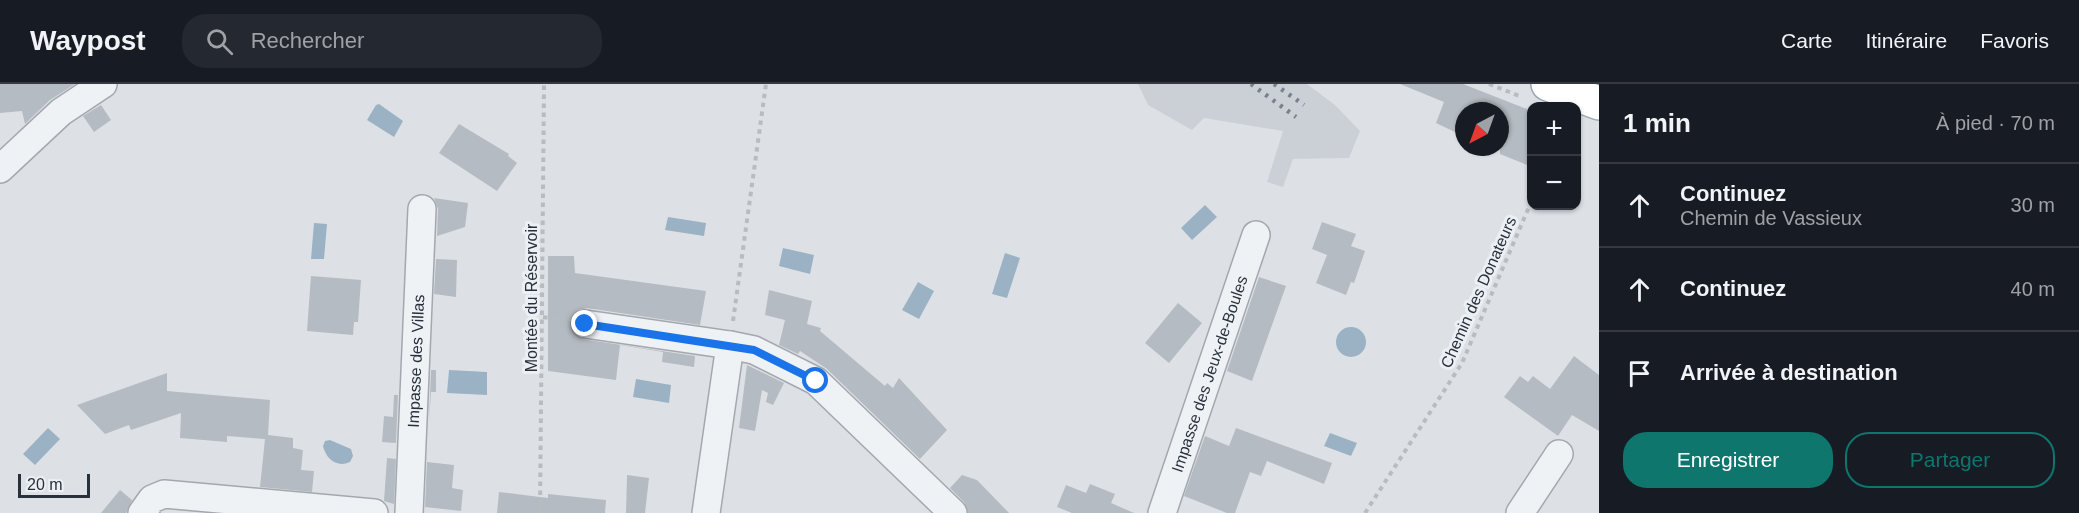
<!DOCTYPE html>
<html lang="fr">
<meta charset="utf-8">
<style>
body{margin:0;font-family:Helvetica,sans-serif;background:#242831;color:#f1f3f6}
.controls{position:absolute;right:18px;top:18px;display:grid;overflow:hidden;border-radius:12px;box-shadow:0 2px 4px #0004}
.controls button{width:54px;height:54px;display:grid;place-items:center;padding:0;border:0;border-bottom:2px solid #363941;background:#171b24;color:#f1f3f6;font:30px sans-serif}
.compass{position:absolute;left:1455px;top:18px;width:54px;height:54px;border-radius:50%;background:#171b24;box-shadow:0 2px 4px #0004;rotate:221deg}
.scale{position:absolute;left:18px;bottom:15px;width:72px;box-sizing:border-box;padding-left:6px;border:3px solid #27303b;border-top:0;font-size:16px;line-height:21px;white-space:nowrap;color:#27303b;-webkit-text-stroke:4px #ecf0f4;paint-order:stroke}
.stop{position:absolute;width:18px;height:18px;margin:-14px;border:4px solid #1a73e8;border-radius:50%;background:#fff}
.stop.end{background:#1a73e8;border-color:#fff;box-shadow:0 2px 6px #0008}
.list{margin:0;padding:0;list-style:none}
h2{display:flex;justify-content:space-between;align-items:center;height:78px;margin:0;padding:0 24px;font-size:26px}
h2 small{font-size:20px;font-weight:400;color:#9ea1a6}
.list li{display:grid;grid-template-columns:39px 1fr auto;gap:18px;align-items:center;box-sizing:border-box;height:84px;padding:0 24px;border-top:2px solid #363941}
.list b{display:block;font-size:22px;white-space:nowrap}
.list p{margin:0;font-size:20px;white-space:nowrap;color:#9ea1a6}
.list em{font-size:20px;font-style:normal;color:#9ea1a6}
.actions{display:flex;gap:12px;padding:18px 24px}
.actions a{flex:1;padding:14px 0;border:2px solid #0f766e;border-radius:24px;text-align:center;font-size:21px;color:#0f766e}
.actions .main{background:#0f766e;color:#fff}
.icon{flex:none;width:33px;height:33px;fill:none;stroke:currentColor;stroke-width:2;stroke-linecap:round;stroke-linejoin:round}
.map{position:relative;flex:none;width:1599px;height:429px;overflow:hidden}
header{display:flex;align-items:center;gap:36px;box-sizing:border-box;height:84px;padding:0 30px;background:#171b24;border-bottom:2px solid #363941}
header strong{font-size:28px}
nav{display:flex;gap:33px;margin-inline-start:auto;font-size:21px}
.search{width:420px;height:54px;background:#242831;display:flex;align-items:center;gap:15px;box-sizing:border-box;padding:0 21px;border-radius:24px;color:#9ea1a6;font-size:22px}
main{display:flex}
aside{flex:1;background:#171b24}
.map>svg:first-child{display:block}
</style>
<header>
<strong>Waypost</strong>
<div class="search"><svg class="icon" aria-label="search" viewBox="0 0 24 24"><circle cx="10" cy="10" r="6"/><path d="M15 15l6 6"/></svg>Rechercher</div>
<nav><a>Carte</a><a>Itinéraire</a><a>Favoris</a></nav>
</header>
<main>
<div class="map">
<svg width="1599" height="429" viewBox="0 0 1599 429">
<rect width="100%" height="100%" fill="#dde1e6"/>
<path fill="#cbd0d7" d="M 1138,0 L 1307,0 L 1335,21 L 1360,47 L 1349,74 L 1293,75 L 1283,103 L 1267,98 L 1283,47 L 1204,34 L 1192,46 L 1148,21 Z"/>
<path fill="#9ab2c4" d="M 379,20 L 403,37 L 394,53 L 367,36 L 376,21 Z
M 1205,121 L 1217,133 L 1192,156 L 1181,144 Z
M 668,133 L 706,139 L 704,152 L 665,146 Z
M 314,139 L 327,140 L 324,175 L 311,175 Z
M 783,164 L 814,171 L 810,190 L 779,182 Z
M 1005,169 L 1020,174 L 1007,214 L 992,210 Z
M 918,198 L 934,207 L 919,235 L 902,226 Z
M1336 258a15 15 0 1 1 30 0a15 15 0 1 1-30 0Z
M 449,286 L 487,288 L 487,311 L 447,309 Z
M 636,295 L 671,301 L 669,319 L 633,313 Z
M 48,344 L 60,355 L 35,381 L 23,370 Z
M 1330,349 L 1357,359 L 1351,372 L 1324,362 Z
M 330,356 L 351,365 L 353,372 L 350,378 C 337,384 326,375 323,362 L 325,357 Z"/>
<path fill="#b5bbc2" d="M 0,0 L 75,0 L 50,16 L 25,40 L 22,27 L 0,29 Z
M 1400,0 L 1463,0 L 1532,27 L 1532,83 L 1500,70 L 1500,27 L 1464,27 L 1457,49 L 1436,39 L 1444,18 Z
M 101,21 L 111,36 L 94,48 L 83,32 Z
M 459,40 L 509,70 L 508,72 L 517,79 L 497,107 L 439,69 Z
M 434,114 L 468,119 L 465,143 L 437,152 L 438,125 Z
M 1322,138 L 1356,150 L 1351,162 L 1365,167 L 1354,199 L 1351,198 L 1346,211 L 1316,199 L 1327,171 L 1312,165 Z
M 548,172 L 574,172 L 575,189 L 706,207 L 700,241 L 587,224 L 579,226 L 570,237 L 571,246 L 582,255 L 695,272 L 694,283 L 662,278 L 663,268 L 620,261 L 616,296 L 548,287 Z
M 436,175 L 457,176 L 456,213 L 434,210 Z
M 311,192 L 361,196 L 358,238 L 354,238 L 353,251 L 307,247 Z
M 1259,193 L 1286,202 L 1252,297 L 1227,287 Z
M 769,206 L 812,217 L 807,240 L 821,244 L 820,247 L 885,302 L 887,299 L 893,304 L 899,294 L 947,346 L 920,375 L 827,285 L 800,267 L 798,270 L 779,261 L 785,236 L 765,231 Z
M 1178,219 L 1202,239 L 1169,279 L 1145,259 Z
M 1574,272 L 1599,291 L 1599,347 L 1572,331 L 1558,352 L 1504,313 L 1520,292 L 1528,298 L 1533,292 L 1550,305 Z
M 747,281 L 784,299 L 773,321 L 766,318 L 768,309 L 762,306 L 755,347 L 739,344 Z
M 431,286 L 436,286 L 436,308 L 431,308 L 429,338 Z
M 167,289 L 167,307 L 270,316 L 268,351 L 293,354 L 293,364 L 303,366 L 301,386 L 314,387 L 312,408 L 260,403 L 265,355 L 227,352 L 227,358 L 180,354 L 181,329 L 131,346 L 129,341 L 105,350 L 77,321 Z
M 394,311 L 398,311 L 396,359 L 382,358 L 384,332 L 393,333 Z
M 1236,344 L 1332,379 L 1324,400 L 1267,377 L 1261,392 L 1250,388 L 1235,429 L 1227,429 L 1184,412 L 1205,352 L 1229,362 Z
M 387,374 L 396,375 L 394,420 L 384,417 Z
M 427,378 L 454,381 L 452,404 L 463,406 L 461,427 L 425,423 Z
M 627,391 L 649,394 L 645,429 L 626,429 Z
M 962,391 L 977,396 L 1009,429 L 968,429 L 964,418 L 950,404 Z
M 1090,400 L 1115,410 L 1111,419 L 1134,429 L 1072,429 L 1057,423 L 1066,401 L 1086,409 Z
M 120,406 L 132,416 L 126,429 L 101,429 Z
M 499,408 L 548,414 L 548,410 L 606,416 L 605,429 L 497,429 Z"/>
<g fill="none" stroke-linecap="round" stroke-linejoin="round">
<defs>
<g id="minor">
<path d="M 0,85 L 61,28 L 103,0"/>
<path d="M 585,240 L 730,261"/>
<path d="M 142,429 L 152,415 L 164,410 L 374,429"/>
<path id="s1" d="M 409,429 L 422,125"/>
<path d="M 706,429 L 730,261 L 754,266 L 816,297 L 953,429"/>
<path id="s2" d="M 1162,429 L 1256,151"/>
<path d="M 1520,429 L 1559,370"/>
</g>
<path id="major" d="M 1548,0 L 1599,19"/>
</defs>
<use href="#minor" stroke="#a3a8af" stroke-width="30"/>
<use href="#major" stroke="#9da7b1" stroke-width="36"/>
<path stroke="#b7bcc1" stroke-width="4" stroke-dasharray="4.5 4.5" stroke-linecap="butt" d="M 1489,0 L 1522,13
M 543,233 L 563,236
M 733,237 L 766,0
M 540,429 L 544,0
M 1365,429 L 1462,279 L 1532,116"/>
<use href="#minor" stroke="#eff2f5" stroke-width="27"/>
<use href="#major" stroke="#fff" stroke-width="33"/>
<path stroke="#77828e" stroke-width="4.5" stroke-dasharray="3 6" stroke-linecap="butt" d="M 1251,0 L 1296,33
M 1274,0 L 1304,21"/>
</g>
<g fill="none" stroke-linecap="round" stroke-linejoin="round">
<path stroke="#1a73e8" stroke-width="8" d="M 585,240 L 754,266 L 816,297"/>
</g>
<g text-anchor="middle" stroke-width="6" stroke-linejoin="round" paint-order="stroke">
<g font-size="16" fill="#27303b" stroke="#ecf0f4">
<text transform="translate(1478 208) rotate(-66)" y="6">Chemin des Donateurs</text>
<text transform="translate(531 214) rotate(-90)" y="6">Montée du Réservoir</text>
<text dy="6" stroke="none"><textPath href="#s1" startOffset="152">Impasse des Villas</textPath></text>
<text dy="6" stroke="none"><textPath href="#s2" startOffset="147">Impasse des Jeux-de-Boules</textPath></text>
</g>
</g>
</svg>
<div class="controls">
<button>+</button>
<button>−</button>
</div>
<svg class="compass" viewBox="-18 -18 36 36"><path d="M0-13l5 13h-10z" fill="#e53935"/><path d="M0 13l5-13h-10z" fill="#9ea1a6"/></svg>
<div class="scale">20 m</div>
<div class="stop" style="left:816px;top:297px"></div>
<div class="stop end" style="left:585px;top:240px"></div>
</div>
<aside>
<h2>1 min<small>À pied · 70 m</small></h2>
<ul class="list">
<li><svg class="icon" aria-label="ahead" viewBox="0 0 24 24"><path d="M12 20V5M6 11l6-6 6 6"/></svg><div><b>Continuez</b><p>Chemin de Vassieux</p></div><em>30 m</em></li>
<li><svg class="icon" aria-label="ahead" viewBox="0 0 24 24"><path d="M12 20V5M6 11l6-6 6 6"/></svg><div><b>Continuez</b></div><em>40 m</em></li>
<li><svg class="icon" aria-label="arrive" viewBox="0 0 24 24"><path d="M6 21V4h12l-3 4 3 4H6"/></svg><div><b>Arrivée à destination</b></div></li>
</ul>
<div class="actions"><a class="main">Enregistrer</a><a>Partager</a></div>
</aside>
</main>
